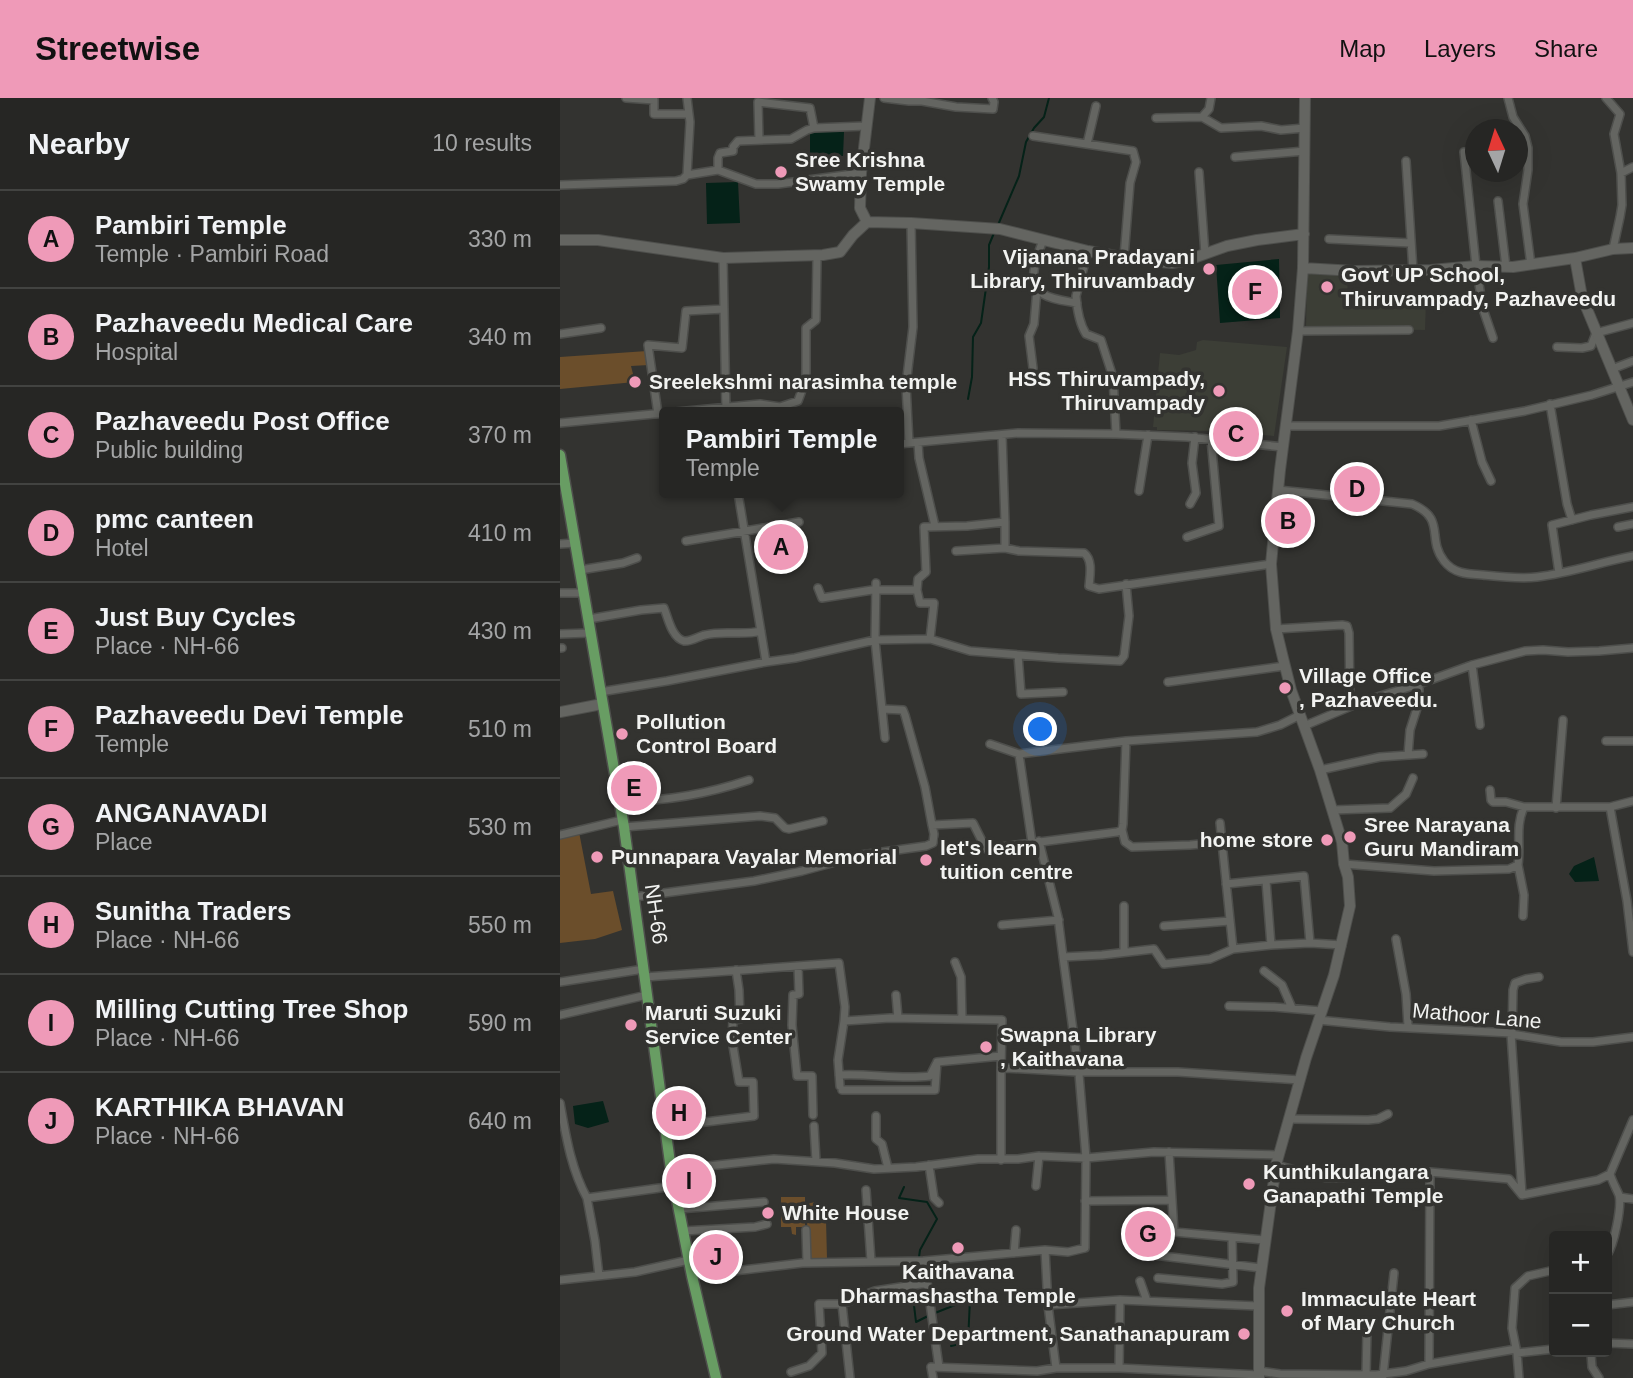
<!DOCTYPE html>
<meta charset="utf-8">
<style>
body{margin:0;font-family:Arial,sans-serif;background:#2e2e2c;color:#f1f3f6}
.controls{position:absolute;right:21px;bottom:21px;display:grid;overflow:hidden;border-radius:7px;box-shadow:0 7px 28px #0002}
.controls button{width:63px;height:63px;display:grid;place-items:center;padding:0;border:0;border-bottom:2px solid #424341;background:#262624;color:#f1f3f6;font:35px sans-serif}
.compass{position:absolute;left:905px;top:21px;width:63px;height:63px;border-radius:50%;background:#262624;box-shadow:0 7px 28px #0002;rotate:356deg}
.you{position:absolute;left:481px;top:632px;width:24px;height:24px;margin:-18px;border:5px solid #fff;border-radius:50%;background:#1a73e8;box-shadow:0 0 0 10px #1a73e833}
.badge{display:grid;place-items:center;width:46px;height:46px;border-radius:50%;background:#ef9ab8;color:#111;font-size:23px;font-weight:700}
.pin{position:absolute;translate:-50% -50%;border:4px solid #fff;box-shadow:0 2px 7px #0006}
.popup{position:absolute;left:99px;top:309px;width:245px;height:91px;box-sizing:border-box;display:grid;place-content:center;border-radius:7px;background:#262624;filter:drop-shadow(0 2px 5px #0005);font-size:23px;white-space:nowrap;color:#a4a5a6}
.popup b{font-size:26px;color:#f1f3f6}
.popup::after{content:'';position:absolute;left:50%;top:100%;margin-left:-14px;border:14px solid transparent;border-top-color:#262624}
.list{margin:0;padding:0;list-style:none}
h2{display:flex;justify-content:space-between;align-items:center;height:91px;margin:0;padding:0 28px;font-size:30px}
h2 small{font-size:23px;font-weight:400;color:#a4a5a6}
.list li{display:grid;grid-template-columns:46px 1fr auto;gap:21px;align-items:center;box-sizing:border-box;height:98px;padding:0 28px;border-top:2px solid #424341}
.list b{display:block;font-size:26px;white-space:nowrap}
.list p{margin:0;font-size:23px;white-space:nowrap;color:#a4a5a6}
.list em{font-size:23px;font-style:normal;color:#a4a5a6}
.map{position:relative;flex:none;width:1073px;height:1280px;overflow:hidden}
header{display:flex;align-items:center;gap:42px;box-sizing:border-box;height:98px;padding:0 35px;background:#ef9ab8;color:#111}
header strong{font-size:33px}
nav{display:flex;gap:38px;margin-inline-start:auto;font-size:24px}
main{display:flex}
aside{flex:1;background:#262624}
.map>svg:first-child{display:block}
</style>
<header>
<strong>Streetwise</strong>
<nav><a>Map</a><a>Layers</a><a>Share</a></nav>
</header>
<main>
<aside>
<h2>Nearby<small>10 results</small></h2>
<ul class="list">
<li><span class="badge">A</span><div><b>Pambiri Temple</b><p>Temple · Pambiri Road</p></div><em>330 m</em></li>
<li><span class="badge">B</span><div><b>Pazhaveedu Medical Care</b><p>Hospital</p></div><em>340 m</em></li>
<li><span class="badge">C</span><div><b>Pazhaveedu Post Office</b><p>Public building</p></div><em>370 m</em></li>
<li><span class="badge">D</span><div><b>pmc canteen</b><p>Hotel</p></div><em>410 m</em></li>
<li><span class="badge">E</span><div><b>Just Buy Cycles</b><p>Place · NH-66</p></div><em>430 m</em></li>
<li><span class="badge">F</span><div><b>Pazhaveedu Devi Temple</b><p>Temple</p></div><em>510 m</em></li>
<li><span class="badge">G</span><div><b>ANGANAVADI</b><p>Place</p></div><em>530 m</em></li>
<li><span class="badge">H</span><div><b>Sunitha Traders</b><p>Place · NH-66</p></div><em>550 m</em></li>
<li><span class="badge">I</span><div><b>Milling Cutting Tree Shop</b><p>Place · NH-66</p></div><em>590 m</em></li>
<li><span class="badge">J</span><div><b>KARTHIKA BHAVAN</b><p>Place · NH-66</p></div><em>640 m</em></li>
</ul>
</aside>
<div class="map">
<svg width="1073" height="1280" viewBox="0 0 1073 1280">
<rect width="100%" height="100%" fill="#333330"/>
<path fill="#3c3e36" d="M 747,173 L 788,175 L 787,203 L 866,203 L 865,232 L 746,230 Z
M 643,242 L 727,249 L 714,338 L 650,333 L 597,332 L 597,329 L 593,329 L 600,255 L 619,257 L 636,252 L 637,244 Z"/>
<path fill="#6b4e2b" d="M 87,253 L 89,267 L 71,268 L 75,284 L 0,291 L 0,259 Z
M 19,734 L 31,796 L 53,793 L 62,832 L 35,841 L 0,845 L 0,738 Z
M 221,1099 L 245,1099 L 245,1129 L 236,1129 L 236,1137 L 232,1136 L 231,1129 L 221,1129 Z
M 255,1104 L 264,1107 L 266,1122 L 267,1161 L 249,1160 L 246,1106 Z"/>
<path fill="#052218" d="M 250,33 L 284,34 L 283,58 L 250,57 Z
M 178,84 L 180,125 L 147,126 L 146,85 Z
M 719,161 L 720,220 L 660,225 L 656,167 Z
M 1034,759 L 1039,783 L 1015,784 L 1009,776 L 1014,768 Z
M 43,1003 L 49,1024 L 28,1030 L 15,1026 L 13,1008 Z"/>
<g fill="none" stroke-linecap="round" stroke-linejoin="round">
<path stroke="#052218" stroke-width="2" d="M 438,127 L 459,78 L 466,44 L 474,30 L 484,19 L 489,0
M 408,301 L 412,279 L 413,239 L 421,225 L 429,169 L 429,147 L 434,135
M 344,1089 L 339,1100 L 367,1104 L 377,1121 L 360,1152 L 359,1159
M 354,1183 L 358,1165
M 354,1189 L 353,1199 L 356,1224 L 370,1217
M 375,1215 L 410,1201 L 408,1244 L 391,1248"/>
<defs>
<path id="street" d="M 66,0 L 94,2 L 94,16 L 129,16
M 127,0 L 130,24 L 127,77
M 324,0 L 349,3 L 362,3 L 396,9 L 433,11 L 434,4 L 432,0
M 948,0 L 953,19 L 965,38 L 968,50 L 968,72 L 963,106 L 971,167
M 1046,0 L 1060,16 L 1054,36 L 1061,75 L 1062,107 L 1060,119 L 1053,151
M 642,19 L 649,11 L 651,0
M 596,20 L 642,19 L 661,30 L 701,28 L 721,32 L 745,30
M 473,38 L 573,53 L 576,64 L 570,85 L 564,159
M 199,42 L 198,4 L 250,10 L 254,30
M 527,46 L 536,8
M 904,54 L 916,168 L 923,211 L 933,240
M 675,59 L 745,53
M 846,63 L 853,173
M 158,72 L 196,86 L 218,86 L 301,75
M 639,74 L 645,156
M 1061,75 L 1073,69
M 0,87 L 116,83 L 123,81 L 127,77 L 158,72 L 158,60 L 160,55 L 173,53 L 173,49 L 178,43 L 231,41 L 247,32 L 254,30 L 306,28
M 938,103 L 946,169
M 769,141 L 851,145
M 483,142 C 478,156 465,185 483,196 C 492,202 506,203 517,205
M 528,153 L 516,198 C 517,211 519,225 526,236 L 541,242 L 553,279 L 556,336
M 163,160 L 166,314
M 738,233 L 849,232
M 0,236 L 41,230
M 997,249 L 1022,250 L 1031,248 L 1036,235 L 1073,225
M 473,270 L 469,238 L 474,226 L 477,191
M 1052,271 L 1073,263
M 990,306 L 1007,406 L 1012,422
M 116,314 L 200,306 L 220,309 L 238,303 L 246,281 L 246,230 L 256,222 L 257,158
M 98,316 L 88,247 L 122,250 L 126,213 L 164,211
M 911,322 L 922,364 L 931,383
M 0,325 L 104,315
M 726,328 L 879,328 L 965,313 L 1032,297 L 1073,284
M 349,345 L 346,287 L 353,229 L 351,125
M 358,345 L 359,360 L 375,428
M 338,346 L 458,335 L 556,336 L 627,339 L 723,349
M 718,392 L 852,406 C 887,421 866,440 884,463 C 894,476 908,476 923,477 C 942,479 959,481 977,479 C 1010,475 1041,464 1073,458
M 579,393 L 588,337
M 178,395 L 206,564
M 630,406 L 636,395 L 632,365 L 635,339
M 1058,429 L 1073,426
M 627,439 L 659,428 L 651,341
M 126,443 L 239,424
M 0,446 L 15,445
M 445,450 L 445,424
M 396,453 L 445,450 L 459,453 L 524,455 C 533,462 530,477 529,488 L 539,491 L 711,466
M 20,472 L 63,465 L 77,460
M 999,475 L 992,427 L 1031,417 L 1073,409
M 316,485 L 315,542 L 322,611 L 343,612 L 345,617 L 365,689 L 372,727
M 258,490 L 262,500 L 312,492 L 357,492 L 358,481 L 366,474 L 364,429 L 407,428 L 445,424 L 442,337
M 357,492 L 360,505 L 374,505 L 370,541
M 0,495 L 24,495
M 29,521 L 81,512 L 104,510 C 108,520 112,540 124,543 C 131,544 139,538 145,537 C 164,532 182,538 201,533
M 716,531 L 782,527 L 787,528 L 789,535 L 790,608
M 0,536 L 30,535
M 0,550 L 2,550
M 458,557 L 461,596 L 503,594
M 912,567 L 920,627
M 608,584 L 725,568
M 40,594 L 107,583 L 206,564 L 235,560 L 315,542 L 370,541 L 410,553 L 498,560 L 560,563 L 564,558 L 569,518 L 566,486
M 322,611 L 325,640
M 744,628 L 801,604 L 859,586 L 912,567 L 965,553 L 983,552 L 1008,554 L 1039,553 L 1073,550
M 1046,643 L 1073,643
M 430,646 L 459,656 L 566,643
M 459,656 L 472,745
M 848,657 L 850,632 L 859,604 L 859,586
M 760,672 L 820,659 L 863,656
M 930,692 L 931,702 L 933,704 L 946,704 L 964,709
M 59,703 C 104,704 147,696 189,682
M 1050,709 L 1067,803 L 1073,854
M 996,710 L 1003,622
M 773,712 L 830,710 L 846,696 L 853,680
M 660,725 L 673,851
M 64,729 L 200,718 L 215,720 L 225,730 L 229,731 L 263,723
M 562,732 L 565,744 L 572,749 L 630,747 L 662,744
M 0,737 L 62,722
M 479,743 L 498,819 L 503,859
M 784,766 L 874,773 L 949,771 L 958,767 C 961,745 955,729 964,709 L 1050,709 L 1073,703
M 958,767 L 964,797 L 963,818
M 706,783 L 711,847
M 666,786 L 744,778 L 750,845
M 74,799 L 194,783 L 242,773 L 301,757 L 366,748 L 373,745 L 374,736 L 372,727 L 413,725 L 426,751 L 557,734 L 562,732 L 563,726 L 566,643 L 697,634 L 720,627 L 740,617
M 442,827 L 499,822
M 604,828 L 670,823
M 836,841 L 846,896 L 848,928
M 564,854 L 564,808
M 395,864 L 401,879 L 402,921
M 238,868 L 239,896 L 233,897 L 232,927 L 237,978 L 252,978 L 253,1017
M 704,873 L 722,887 L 732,910
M 85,879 L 279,865 L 285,909 L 284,923 L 330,920 L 442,922 L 441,972
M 0,884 L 84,871
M 336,897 L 338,920
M 669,908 L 714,909 L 761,913
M 0,917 L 87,897
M 758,922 L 830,929 L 952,935 L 951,936 L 1001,944 L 1033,944 L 1073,939
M 952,935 L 953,892 L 955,885 L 966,881 L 979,879
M 951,936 L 962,1096
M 279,977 C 309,975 340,982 370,978 L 376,966
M 280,988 L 278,962 L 284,923
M 282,992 L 375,992 L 377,964 L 441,958
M 0,1005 C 6,1038 11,1071 27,1100 L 114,1088
M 316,1018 L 316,1041 L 322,1046 L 328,1070
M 729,1021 L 808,1022 L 818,1021 L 828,1016
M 254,1028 L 256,1063
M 105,1029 L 194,1018 L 193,984 L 179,984 L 172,942 L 173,922 L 180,921 L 179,892 L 176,872
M 609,1054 L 614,1134 L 704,1142
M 718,1057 L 594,1054 L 526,1060 L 519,976 L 503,859 L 542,857 L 594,851 L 604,866 L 650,861 L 673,851 L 711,847 L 750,845 L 782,847
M 441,1062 L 441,972 L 445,970 L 518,974 L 618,974 L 740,982
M 369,1067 L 374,1100 L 379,1105
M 716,1067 L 766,1080 L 843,1077 L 870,1074 L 949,1081 L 962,1097 L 1038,1082 L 1050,1076
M 111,1072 L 214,1061 L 275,1065 L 314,1071 L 356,1069 L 418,1061 L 458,1061 L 479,1058 L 526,1060 L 525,1150 L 508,1154 L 485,1152
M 476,1088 L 479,1058
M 306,1092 L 311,1163
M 1060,1099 L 1073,1101
M 27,1100 L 35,1143 L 39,1178
M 525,1103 L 612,1102
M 119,1111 L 204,1104
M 246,1132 L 247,1164
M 123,1133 L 195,1129 L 207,1126
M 454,1155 L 456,1132
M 594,1157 L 701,1170
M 1047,1157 C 1054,1147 1062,1109 1059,1097 C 1056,1090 1052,1083 1050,1076 L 1073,1022
M 364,1163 L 379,1269
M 132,1178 L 242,1165 L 364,1163 L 485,1152 L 488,1207 L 560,1202 L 698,1208
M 598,1180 L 662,1186 L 673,1184 L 672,1140
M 0,1182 L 75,1174 L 129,1162
M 580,1183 L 587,1203
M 282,1206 L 290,1280
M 488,1207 L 496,1270
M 1047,1207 L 1073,1204
M 1047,1245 L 1073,1246
M 1032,1254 L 1031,1256 L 1032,1269 L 1039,1280
M 957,1255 L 994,1251
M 869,1266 L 870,1074
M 559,1270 L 560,1202
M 699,1273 L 720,1276 L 816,1277 L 846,1273 L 869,1266 L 956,1251
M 231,1274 L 249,1268 L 262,1255 L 259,1206 L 282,1206 L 315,1193 L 367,1185
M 806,1277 L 807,1233
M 823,1278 L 834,1175
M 373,1280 L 371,1269 L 477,1273 L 496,1270 L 559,1270 L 699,1277
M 959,1280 L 957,1255 L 952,1230 L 955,1190 L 968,1178 L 994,1172"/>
<path id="secondary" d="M 307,124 L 351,125 L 440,131 L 528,153 L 579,162 L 612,165 L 628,162 L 667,148 L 697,142 L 744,136
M 307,124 L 300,110 L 301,75 L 310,0
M 0,142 L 38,142 L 163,160 L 263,157 L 280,154 L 293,137 L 307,124
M 1015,160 L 1022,199 L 1073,322
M 743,170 L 795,173 L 871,172 L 916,168 L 953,169 L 1015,160 L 1053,151 L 1073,150
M 0,614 L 42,606
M 699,1280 L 699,1190 L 716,1067 L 746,960 L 774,877 L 790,808 L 788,779 L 784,766 L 782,744 L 760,672 L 731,592 L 723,560 L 716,531 L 711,466 L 720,372 L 738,233 L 743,170 L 745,0"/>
<path id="primary" d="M 0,357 L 64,729 L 111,1072 L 132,1178 L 156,1280"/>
</defs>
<use href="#street" stroke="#4e4f4c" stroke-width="10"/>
<use href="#secondary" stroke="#4e4f4c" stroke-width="12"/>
<use href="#primary" stroke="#4e4f4c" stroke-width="13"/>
<use href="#street" stroke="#646561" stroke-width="7"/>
<use href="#secondary" stroke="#646561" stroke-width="10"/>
<use href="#primary" stroke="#689d63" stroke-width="10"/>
</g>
<g fill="#ef9ab8" stroke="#333330" stroke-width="2.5">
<circle cx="221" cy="74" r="7"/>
<circle cx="649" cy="171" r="7"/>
<circle cx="767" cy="189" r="7"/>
<circle cx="75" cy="284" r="7"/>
<circle cx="659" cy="293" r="7"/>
<circle cx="725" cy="590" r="7"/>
<circle cx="62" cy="636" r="7"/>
<circle cx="790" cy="739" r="7"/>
<circle cx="767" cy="742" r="7"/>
<circle cx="37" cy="759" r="7"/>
<circle cx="366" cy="762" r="7"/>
<circle cx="71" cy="927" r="7"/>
<circle cx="426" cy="949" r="7"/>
<circle cx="689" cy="1086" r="7"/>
<circle cx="208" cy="1115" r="7"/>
<circle cx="398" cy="1150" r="7"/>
<circle cx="727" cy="1213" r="7"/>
<circle cx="684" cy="1236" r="7"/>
</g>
<g text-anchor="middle" stroke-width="7" stroke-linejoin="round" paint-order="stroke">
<g font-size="21" font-weight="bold" fill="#f2f3f1" stroke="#333330" text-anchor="start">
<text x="235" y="69">Sree Krishna<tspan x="235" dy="24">Swamy Temple</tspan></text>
<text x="635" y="166" text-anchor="end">Vijanana Pradayani<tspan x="635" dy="24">Library, Thiruvambady</tspan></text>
<text x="781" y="184">Govt UP School,<tspan x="781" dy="24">Thiruvampady, Pazhaveedu</tspan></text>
<text x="645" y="288" text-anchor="end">HSS Thiruvampady,<tspan x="645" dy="24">Thiruvampady</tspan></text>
<text x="89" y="291">Sreelekshmi narasimha temple</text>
<text x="739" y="585">Village Office<tspan x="739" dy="24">, Pazhaveedu.</tspan></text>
<text x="76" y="631">Pollution<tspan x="76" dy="24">Control Board</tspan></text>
<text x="804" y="734">Sree Narayana<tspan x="804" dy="24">Guru Mandiram</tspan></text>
<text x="753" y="749" text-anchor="end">home store</text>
<text x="380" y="757">let's learn<tspan x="380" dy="24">tuition centre</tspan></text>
<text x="51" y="766">Punnapara Vayalar Memorial</text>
<text x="85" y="922">Maruti Suzuki<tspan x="85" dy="24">Service Center</tspan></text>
<text x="440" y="944">Swapna Library<tspan x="440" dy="24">, Kaithavana</tspan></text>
<text x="703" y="1081">Kunthikulangara<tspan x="703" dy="24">Ganapathi Temple</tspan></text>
<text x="222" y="1122">White House</text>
<text x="398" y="1181" text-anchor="middle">Kaithavana<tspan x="398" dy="24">Dharmashastha Temple</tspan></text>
<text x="741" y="1208">Immaculate Heart<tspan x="741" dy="24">of Mary Church</tspan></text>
<text x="670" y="1243" text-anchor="end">Ground Water Department, Sanathanapuram</text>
</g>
<g font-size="21" fill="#f2f3f1" stroke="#333330">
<text transform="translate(96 816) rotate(82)" y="7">NH-66</text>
<text transform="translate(917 918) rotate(5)" y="7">Mathoor Lane</text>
</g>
</g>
</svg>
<div class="controls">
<button>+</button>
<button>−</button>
</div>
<svg class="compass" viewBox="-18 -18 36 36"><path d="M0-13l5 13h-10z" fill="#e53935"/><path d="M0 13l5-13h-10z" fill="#a4a5a6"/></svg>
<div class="you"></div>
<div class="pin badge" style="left:221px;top:449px">A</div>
<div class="popup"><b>Pambiri Temple</b>Temple</div>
<div class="pin badge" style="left:728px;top:423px">B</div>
<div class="pin badge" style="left:676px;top:336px">C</div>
<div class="pin badge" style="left:797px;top:391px">D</div>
<div class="pin badge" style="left:74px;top:690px">E</div>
<div class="pin badge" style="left:695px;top:194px">F</div>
<div class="pin badge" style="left:588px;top:1136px">G</div>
<div class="pin badge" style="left:119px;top:1015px">H</div>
<div class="pin badge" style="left:129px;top:1083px">I</div>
<div class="pin badge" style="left:156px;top:1159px">J</div>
</div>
</main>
